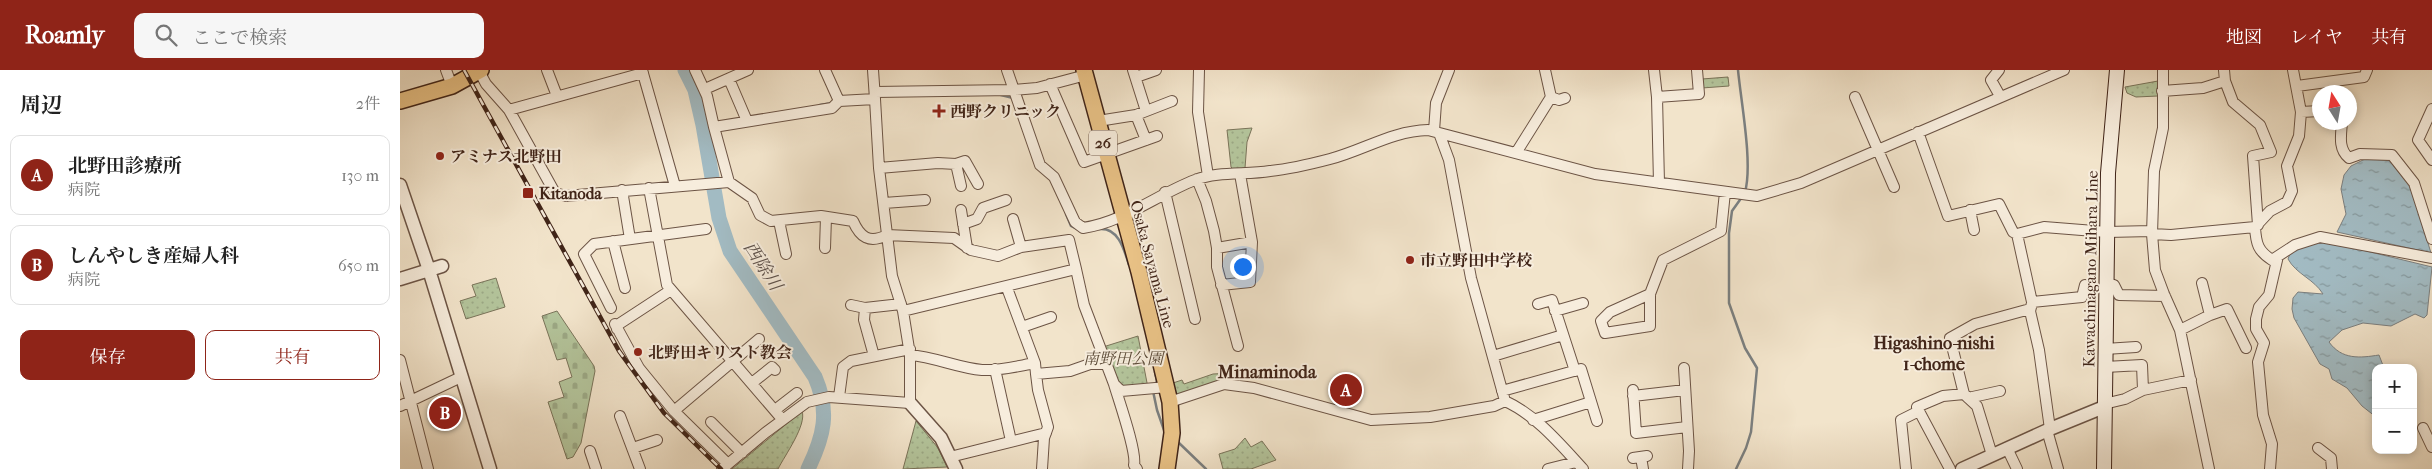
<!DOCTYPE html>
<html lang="ja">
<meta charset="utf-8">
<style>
body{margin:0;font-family:"IM FELL French Canon","Noto Serif JP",serif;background:#f6f6f6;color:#222}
.controls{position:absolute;right:15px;bottom:15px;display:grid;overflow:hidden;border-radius:10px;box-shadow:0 2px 8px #0003}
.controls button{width:45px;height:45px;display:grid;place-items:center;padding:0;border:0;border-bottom:1px solid #e0e0e0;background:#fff;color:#222;font:25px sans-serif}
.compass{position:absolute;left:1912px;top:15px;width:45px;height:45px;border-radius:50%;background:#fff;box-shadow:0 2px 8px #0003;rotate:349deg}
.you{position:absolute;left:842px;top:196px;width:18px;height:18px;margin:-12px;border:4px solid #fff;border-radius:50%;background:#1a73e8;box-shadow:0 0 0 8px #1a73e833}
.badge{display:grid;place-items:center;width:32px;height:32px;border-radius:50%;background:#8f2418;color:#fff;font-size:16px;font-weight:700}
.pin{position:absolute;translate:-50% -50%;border:2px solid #fff;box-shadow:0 1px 5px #0006}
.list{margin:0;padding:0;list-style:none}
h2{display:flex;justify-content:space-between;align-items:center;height:65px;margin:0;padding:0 20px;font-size:21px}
h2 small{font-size:16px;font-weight:400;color:#767676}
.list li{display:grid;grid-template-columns:32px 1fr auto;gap:15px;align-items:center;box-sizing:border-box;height:80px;margin:0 10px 10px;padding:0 10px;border:1px solid #e0e0e0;border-radius:10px}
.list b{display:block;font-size:19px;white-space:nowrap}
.list p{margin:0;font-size:16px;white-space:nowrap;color:#767676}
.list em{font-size:16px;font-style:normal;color:#767676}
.actions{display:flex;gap:10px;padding:15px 20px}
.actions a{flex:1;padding:11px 0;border:1px solid #8f2418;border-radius:10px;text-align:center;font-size:18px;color:#8f2418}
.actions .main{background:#8f2418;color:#fff}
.icon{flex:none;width:28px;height:28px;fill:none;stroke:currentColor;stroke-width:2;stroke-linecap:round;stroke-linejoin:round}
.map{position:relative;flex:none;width:2032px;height:399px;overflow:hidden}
header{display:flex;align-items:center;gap:30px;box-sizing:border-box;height:70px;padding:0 25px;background:#8f2418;color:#fff}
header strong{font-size:24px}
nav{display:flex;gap:28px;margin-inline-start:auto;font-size:18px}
.search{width:350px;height:45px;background:#f6f6f6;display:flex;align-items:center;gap:12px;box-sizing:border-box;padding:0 18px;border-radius:10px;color:#767676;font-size:19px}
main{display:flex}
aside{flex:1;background:#fff}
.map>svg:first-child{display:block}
</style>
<header>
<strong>Roamly</strong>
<div class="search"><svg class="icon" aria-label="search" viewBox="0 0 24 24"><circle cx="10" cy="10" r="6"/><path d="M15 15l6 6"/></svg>ここで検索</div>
<nav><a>地図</a><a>レイヤ</a><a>共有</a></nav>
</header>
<main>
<aside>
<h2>周辺<small>2件</small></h2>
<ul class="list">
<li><span class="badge">A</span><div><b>北野田診療所</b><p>病院</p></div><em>130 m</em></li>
<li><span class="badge">B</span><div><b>しんやしき産婦人科</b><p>病院</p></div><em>650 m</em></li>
</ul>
<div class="actions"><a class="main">保存</a><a>共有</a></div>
</aside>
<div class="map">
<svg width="2032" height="399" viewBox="0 0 2032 399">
<defs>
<pattern id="grass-dots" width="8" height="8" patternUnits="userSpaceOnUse" patternTransform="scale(1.25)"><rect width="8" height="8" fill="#b4c59c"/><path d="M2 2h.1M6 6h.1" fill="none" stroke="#9ca986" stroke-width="1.8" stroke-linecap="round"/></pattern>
<pattern id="cemetery-stones" width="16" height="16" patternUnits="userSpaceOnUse" patternTransform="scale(1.25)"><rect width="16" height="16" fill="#b4c59c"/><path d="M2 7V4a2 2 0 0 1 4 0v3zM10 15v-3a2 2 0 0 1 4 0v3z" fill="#9ca986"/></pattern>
<pattern id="water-ripples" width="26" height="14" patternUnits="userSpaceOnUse" patternTransform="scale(1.25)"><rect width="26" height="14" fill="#a2bbc3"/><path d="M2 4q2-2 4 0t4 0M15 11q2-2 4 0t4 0" fill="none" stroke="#85989d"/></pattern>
</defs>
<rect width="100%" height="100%" fill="#f2e4cb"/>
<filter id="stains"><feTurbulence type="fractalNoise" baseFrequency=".004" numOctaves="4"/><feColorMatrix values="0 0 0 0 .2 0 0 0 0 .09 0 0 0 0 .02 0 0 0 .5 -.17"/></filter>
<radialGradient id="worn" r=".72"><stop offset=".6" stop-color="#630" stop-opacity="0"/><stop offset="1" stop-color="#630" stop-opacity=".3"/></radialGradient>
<path fill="url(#grass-dots)" stroke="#7a745a" d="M 1328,7 L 1329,16 L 1302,18 L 1302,9 Z
M 1758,11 L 1758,26 L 1736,27 L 1727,23 L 1725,17 Z
M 852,58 L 847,72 L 845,98 L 834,100 L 831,97 L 827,60 Z
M 96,208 L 105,237 L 66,249 L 60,231 L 76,226 L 72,215 Z
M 738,266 L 748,318 L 721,321 L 703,277 Z
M 832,303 L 834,310 L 820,310 L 776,326 L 773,313 L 782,310 L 784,314 L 813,304 Z
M 402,341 C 407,355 385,385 378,399 L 332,399 Z
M 516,351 L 538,378 L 547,397 L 503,399 Z
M 845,368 L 851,377 L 862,371 L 876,390 L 851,399 L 823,399 L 819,384 L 835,379 Z"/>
<path fill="url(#cemetery-stones)" stroke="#7a745a" d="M 157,241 L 194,296 L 195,301 L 181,373 L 173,387 L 167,389 L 148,332 L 164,327 L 159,312 L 172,307 L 166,288 L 157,290 L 142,246 Z"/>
<path fill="url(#water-ripples)" stroke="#7b7f7f" d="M 1965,89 L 1989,90 L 2011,117 L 2031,183 L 1937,162 L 1946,144 L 1941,119 L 1944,105 L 1951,96 Z
M 1921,170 L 2032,197 L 2027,245 L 2024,248 L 2015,244 L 1991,256 L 1963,253 L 1942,260 L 1929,272 C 1942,290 1960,288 1979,285 L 1984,298 L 1976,298 L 1976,347 L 1962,336 L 1947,318 L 1932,309 L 1929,299 L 1920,294 L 1894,248 L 1892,239 L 1893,228 L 1898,222 L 1923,224 C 1914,209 1896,204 1888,189 L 1891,181 Z"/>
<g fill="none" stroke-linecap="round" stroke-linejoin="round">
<path stroke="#7b7f7f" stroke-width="2.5" d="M 1338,0 C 1341,32 1353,94 1345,122
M 601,25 L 613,28
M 420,35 L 432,33
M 303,55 L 311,54
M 666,144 L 671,156 L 677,159
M 699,159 C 718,157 724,179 729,195
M 755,316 L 757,311 L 755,302
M 753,321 L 757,340 L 764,360
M 778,372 L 806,399
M 1336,399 L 1346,378 L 1351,362 L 1357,298 L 1345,278 L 1329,233 L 1329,163 L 1332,141 L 1342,127"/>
<path stroke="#a2bbc3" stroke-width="15" d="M 285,0 L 295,20 L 303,55 L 319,148 L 330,181 L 415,307 C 430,342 424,366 408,399"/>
<defs>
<path id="minor" d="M 46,0 L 52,16
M 147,0 L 157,26
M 242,0 L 275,116
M 295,0 L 307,26 L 314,57
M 425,0 L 439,31
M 473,0 L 475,29 L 439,31 L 432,38 L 314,57 L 329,112 L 352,128 L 360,145 L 371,151 L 421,146 L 453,151 C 460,167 469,174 487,165 L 554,168 L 571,180 L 598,186 L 621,177 L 669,170 L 676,199
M 607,0 L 640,95 L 654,107 L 675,152 L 683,158 C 724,152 756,125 795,110 C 818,101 846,105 870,101 C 890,99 911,94 930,89 C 964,80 992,61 1028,60 L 1195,104 L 1357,126 L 1401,113 L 1664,0
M 733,0 L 746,41
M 799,0 L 798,42 L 808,106
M 1145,0 L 1151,27 L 1159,30 L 1165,28
M 1254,0 L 1257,27 L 1259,113
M 1599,0 L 1591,10 L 1600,26
M 1763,0 L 1763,58 L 1754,101 L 1752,164 L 1755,200 L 1764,224 L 1780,260 L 1809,399
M 1824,0 L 1825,11 L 1833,32 L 1860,55 L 1871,82 L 1853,86 L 1858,155
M 1893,0 L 1901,42 L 1899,66 L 1887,96 L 1892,121 L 1887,132 L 1870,141 L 1855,157 C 1856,174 1858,181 1872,190 L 1895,175 L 1920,167 L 2032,188
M 79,1 L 86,14 L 109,40 L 155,123 L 166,126 L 329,112
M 736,7 L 756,0
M 329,9 L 347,51
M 650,14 L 684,92 L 757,66
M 1897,16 L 1964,7 L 1967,0
M 305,19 L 348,0
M 1762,21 L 1803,18 L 1825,11
M 475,22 L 612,20 L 637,18 L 686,5
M 1257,27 L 1299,24 L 1297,0
M 1455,27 L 1494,117
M 2032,39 L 2018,70 L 2032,90
M 109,40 L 243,3
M 1901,42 L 1920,41
M 736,45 L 746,70
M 698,51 L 736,45 L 772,31
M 1942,52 C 1941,65 1938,79 1949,88 L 1960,84 L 1992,85 L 2014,113 L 2032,169
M 1034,61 L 1036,33 L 1049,0
M 1518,62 L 1548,146 L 1599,134 L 1613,162 L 1617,164 L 1644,157 L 1707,162 L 1752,161
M 1039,63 L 1049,90 L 1071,208 L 1105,331 C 1136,345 1160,374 1183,399
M 1116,83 L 1151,27
M 556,94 L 561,116
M 479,98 L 538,93 L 556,94 L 565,91 L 578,114
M 797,109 L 806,131 L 814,161 L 817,178 L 817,197 L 838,276
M 249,118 L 267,215 L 382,349
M 222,120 L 230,169
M 765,122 L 795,249
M 484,133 L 525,130
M 561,140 L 567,178
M 1570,140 L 1574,160
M 613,149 L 621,177
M 379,151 L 386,184
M 563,154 L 577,149 L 583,138 L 606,130
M 1617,164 L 1632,232 L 1682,227 L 1685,215
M 1752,164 L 1771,165 L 1855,157
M 213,171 L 225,218
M 425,178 L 426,147
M 817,178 L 852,172
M 1706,213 L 1714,215 L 1719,225 L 1765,226
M 1802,213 L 1810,245
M 821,215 L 850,212 L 852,172 L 840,104
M 607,218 L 635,293
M 1250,224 L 1210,242 L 1201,251 L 1205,263 L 1250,256 L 1250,224 L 1263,190 L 1321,161 L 1325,122
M 1632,233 L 1630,241 L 1639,280 L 1650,359
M 1138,234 L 1152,230 L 1175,301
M 451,235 L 465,238 L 501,234
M 211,238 L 184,184 L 194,174 L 306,159
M 465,238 L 464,250 L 474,286
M 503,241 L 676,199 L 684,235 L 714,314 L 721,321 L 767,317
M 1155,241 L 1183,233
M 215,254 L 239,298 L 274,341 L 359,269
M 622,257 L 651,247
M 217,259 L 219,254 L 271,220
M 1780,260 L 1810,245 L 1827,239 L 1846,278
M 1705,279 L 1736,277
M 510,285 C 535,287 558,298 582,300 C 600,301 618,296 635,293 L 636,304 L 670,301 L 690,294 L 706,294
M 1093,286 L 1163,265
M 0,290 L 28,399
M 1705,297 L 1742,295 L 1743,320
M 1284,298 L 1289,381 L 1288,399
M 595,299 L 611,371
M 636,304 L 638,320 L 648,357 L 644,368 L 642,399
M 352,313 L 372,297 L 375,300
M 714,314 C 719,331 737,382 734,395 L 737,399
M 1233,320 L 1236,363 L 1287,357
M 1102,321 L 1181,299 L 1197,351
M 1564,324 L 1550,268 L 1575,254 L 1630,239
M 1233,326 L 1285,320
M 439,327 L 443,297 L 451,291 L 510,279
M 1568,328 L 1600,321
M 770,332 L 824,314 L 854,318 L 971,350 L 1030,347 L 1094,336 L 1105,331
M 1704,334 L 1725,329 L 1743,320 L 1791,310
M 0,336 L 61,307
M 1517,337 L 1543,326 L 1564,324 L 1577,336 L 1592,385
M 375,340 L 397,323
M 274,341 L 328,394
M 220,346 L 240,399
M 1133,350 L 1191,332
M 311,352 L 342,383
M 2023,358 L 2032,377
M 1647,360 L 1658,399
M 233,378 L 257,370
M 1607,378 L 1617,399
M 1918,378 L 1931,388 L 1932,399
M 190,381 L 196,399
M 550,387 L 646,363
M 1241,387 L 1243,399
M 1233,388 L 1247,386
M 322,399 L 365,363 L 407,332 L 429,327 L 510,333 L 510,285 L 503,241 L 492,206 L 479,98 L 475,29
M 1148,399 L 1176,392
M 1506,399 L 1501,350 L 1519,341 L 1550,399
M 1870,399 L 1872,374 L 1863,345 L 1858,292 L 1864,273 L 1856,259 L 1856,249 L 1859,237 L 1869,225 L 1878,186"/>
<path id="tertiary" d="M 0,115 L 29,200 L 90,399
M 0,209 L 42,196
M 510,333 L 541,368 L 556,399
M 1562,399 L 1650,359 L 1704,337"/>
<path id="secondary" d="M 1704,399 L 1708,103 L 1717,0"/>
<path id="primary" d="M 684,0 L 739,202 L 770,332 L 772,363 L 767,399
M 0,31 L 52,16 L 81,0"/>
</defs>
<use href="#minor" stroke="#6c5445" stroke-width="12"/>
<use href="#tertiary" stroke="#6c5445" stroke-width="15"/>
<use href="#secondary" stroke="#402418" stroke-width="16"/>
<use href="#primary" stroke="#402418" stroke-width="18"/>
<use href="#minor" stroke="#f7eddd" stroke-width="10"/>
<use href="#tertiary" stroke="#f7eddd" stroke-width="12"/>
<use href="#secondary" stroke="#f7eddd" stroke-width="14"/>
<use href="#primary" stroke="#e9c286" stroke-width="15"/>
<defs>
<path id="rail" d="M 64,0 L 219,281 L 264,343 L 321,399"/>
</defs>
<use href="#rail" stroke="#402418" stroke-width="4.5"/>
<use href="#rail" stroke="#f7eddd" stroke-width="2.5" stroke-dasharray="8" stroke-linecap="butt"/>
</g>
<g fill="#8f2418" stroke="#f7eddd" stroke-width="2">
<path d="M536.5 33.5h5v5h5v5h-5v5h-5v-5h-5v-5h5z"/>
<circle cx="40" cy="86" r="5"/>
<rect x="122" y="117" width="12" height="12" rx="2.5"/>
<circle cx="1010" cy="190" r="5"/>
<circle cx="238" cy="282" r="5"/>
</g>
<g text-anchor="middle" stroke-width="4" stroke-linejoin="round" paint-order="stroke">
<rect fill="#f7eddd" stroke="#776053" stroke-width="1" x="689" y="60.5" width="28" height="25" rx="4"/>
<g font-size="15" font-weight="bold" fill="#402418">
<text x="703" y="78">26</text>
</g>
<g font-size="16" font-weight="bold" fill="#402418" stroke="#f7eddd" text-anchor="start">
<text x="550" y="47">西野クリニック</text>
<text x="50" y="92">アミナス北野田</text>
<text x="139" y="129">Kitanoda</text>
<text x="1020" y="196">市立野田中学校</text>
<text x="248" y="288">北野田キリスト教会</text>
</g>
<g font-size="16" fill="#402418" stroke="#f7eddd">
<text transform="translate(753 194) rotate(75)" y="6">Osaka Sayama Line</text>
<text transform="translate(1690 199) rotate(-89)" y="6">Kawachinagano Mihara Line</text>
</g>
<g font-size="16" font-style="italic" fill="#5d4c39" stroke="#f7eddd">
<text x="723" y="294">南野田公園</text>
</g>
<g font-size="18" font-style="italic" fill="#5d514b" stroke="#f7eddd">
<text transform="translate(363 196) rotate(57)" y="6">西除川</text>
</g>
<g font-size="18" font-weight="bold" fill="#402418" stroke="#f7eddd">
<text x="1534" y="279">Higashino-nishi<tspan x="1534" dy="21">1-chome</tspan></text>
<text x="867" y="308">Minaminoda</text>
</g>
</g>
<rect width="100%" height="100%" filter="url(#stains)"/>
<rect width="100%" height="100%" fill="url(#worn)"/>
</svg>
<div class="controls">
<button>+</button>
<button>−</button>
</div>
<svg class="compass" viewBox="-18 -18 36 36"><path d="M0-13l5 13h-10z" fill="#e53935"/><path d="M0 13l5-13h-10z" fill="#767676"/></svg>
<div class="you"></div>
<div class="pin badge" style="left:946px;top:320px">A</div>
<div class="pin badge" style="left:45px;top:343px">B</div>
</div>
</main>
